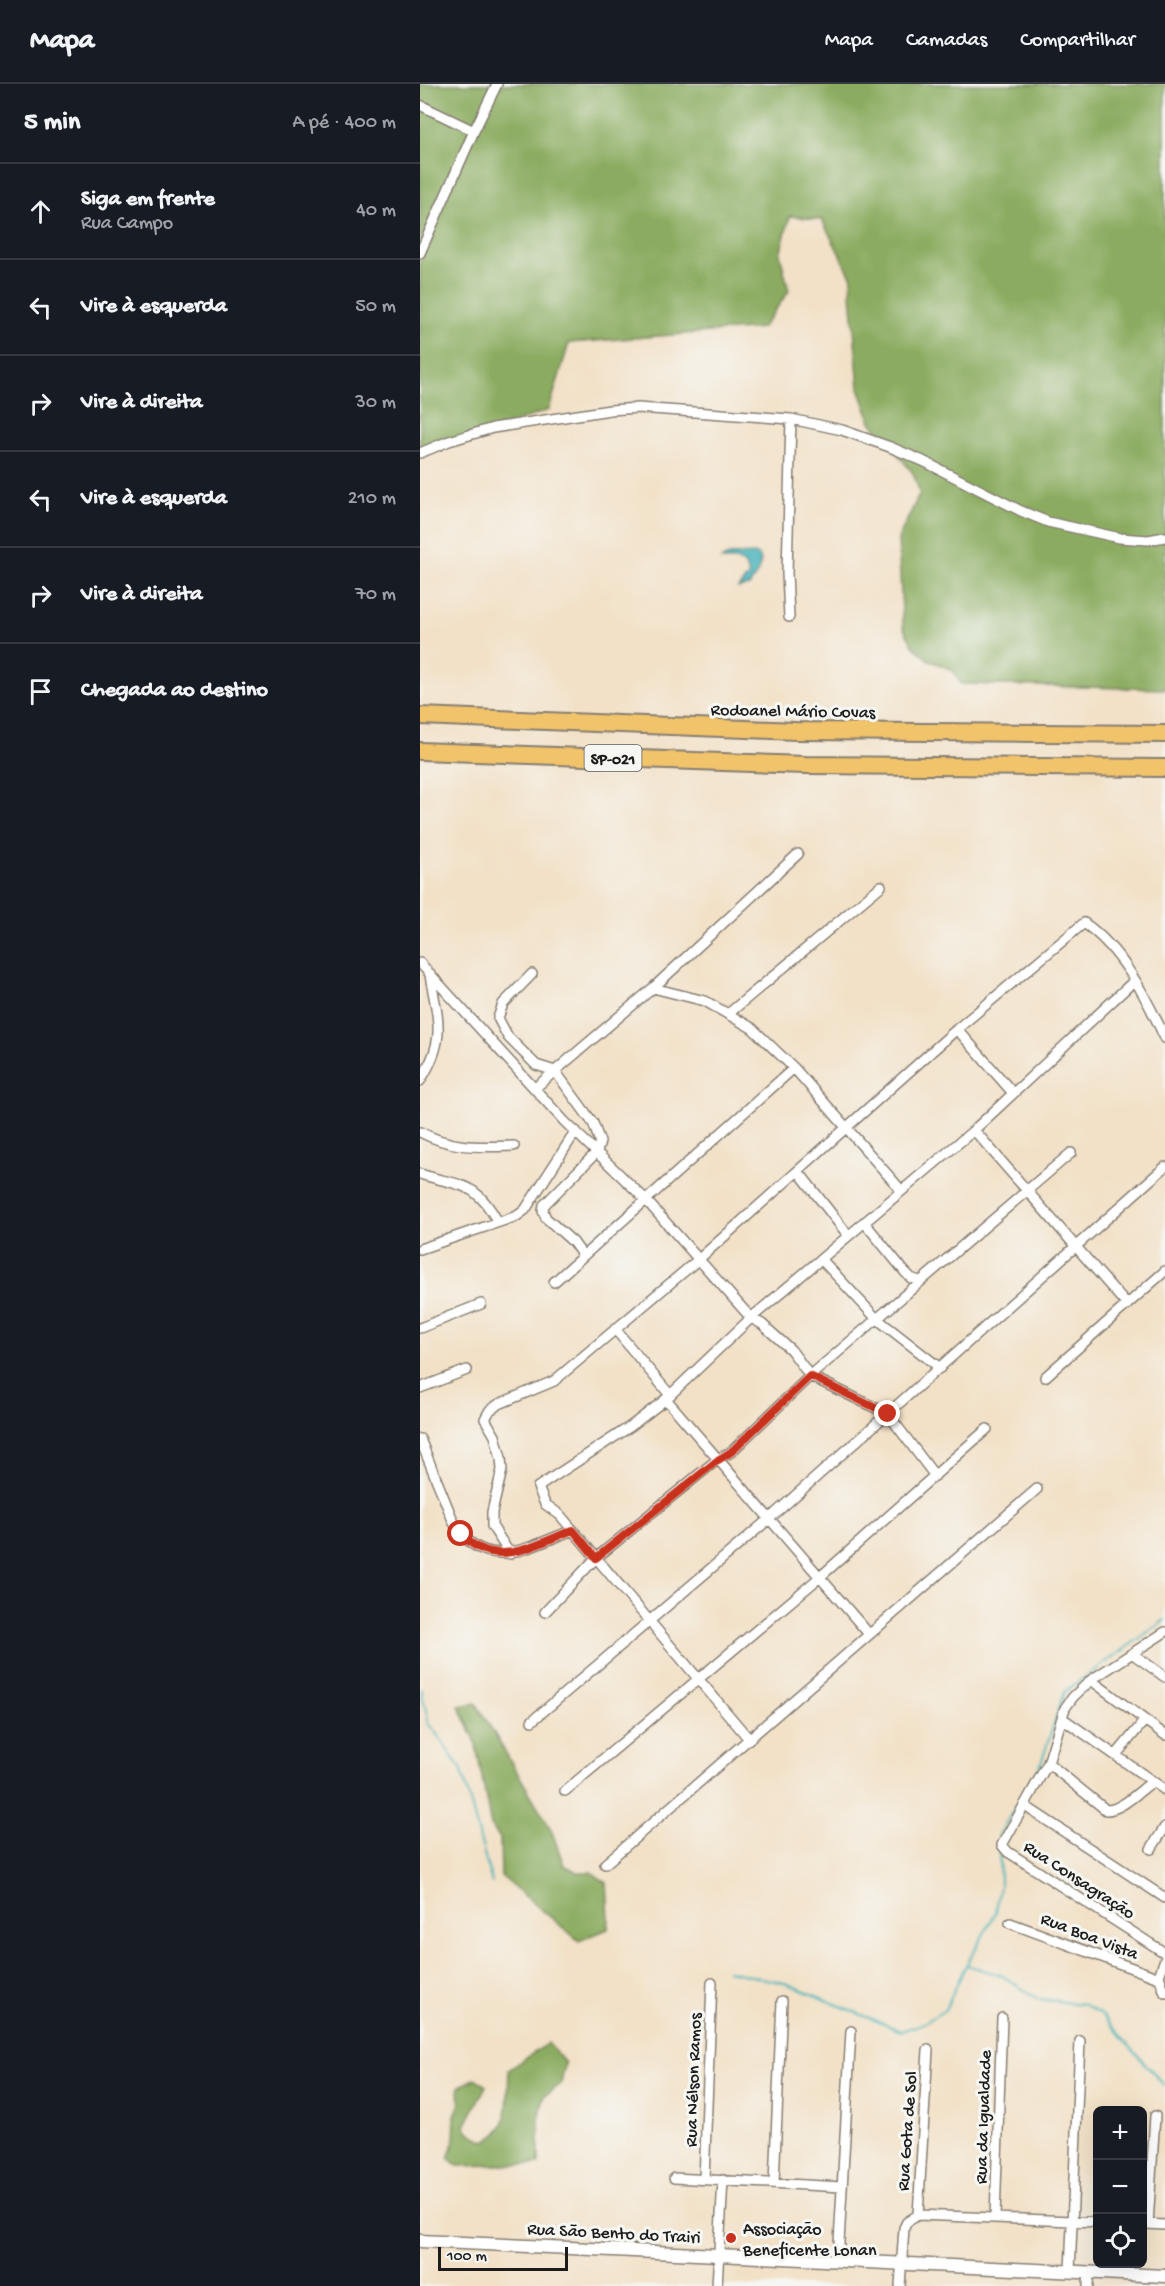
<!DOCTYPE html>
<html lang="pt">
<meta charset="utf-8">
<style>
body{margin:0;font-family:"Gochi Hand",sans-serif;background:#242831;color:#f1f3f6}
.controls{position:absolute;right:18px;bottom:18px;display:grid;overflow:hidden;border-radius:9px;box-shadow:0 6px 24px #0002}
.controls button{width:54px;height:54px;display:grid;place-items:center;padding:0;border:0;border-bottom:2px solid #363941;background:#171b24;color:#f1f3f6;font:30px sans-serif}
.scale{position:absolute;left:18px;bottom:15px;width:130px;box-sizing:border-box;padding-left:6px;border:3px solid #1c1c1c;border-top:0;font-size:16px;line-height:21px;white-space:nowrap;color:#1c1c1c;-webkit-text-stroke:4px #f6f6f2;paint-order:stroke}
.stop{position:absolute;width:18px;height:18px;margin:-14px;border:4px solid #c8321e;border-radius:50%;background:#fff}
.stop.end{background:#c8321e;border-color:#fff;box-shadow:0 2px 6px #0008}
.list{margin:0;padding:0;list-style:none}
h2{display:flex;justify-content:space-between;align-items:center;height:78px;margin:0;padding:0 24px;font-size:26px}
h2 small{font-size:20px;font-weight:400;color:#9ea1a6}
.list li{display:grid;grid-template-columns:39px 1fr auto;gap:18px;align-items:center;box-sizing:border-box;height:96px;padding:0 24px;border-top:2px solid #363941}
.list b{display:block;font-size:22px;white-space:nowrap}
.list p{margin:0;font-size:20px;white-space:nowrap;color:#9ea1a6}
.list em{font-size:20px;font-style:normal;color:#9ea1a6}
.icon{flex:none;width:33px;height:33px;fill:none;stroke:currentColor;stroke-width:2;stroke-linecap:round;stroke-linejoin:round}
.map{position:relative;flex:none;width:745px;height:2202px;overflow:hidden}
header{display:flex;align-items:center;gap:36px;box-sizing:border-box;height:84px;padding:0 30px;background:#171b24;border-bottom:2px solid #363941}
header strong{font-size:28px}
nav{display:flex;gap:33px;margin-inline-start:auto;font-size:21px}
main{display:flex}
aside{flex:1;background:#171b24}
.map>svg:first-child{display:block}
</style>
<header>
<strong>Mapa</strong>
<nav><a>Mapa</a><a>Camadas</a><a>Compartilhar</a></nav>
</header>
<main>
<aside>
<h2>5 min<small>A pé · 400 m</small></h2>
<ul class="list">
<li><svg class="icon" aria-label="ahead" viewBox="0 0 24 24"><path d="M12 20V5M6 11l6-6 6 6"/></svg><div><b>Siga em frente</b><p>Rua Campo</p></div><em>40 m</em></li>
<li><svg class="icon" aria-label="left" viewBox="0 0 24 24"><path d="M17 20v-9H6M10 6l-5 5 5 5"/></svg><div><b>Vire à esquerda</b></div><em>50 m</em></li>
<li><svg class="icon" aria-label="right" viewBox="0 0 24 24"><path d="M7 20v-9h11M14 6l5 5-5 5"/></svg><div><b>Vire à direita</b></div><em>30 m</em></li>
<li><svg class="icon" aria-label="left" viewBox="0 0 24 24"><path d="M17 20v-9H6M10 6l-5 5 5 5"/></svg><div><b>Vire à esquerda</b></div><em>210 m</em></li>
<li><svg class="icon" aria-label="right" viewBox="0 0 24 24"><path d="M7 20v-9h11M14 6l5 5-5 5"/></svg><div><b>Vire à direita</b></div><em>70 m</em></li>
<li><svg class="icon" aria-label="arrive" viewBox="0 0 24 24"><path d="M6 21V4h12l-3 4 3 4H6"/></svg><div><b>Chegada ao destino</b></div></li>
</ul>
</aside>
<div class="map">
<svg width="745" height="2202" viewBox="0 0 745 2202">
<rect width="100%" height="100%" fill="#f6f6f2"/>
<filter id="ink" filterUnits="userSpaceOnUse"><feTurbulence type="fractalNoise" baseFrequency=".0167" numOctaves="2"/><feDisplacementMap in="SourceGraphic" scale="12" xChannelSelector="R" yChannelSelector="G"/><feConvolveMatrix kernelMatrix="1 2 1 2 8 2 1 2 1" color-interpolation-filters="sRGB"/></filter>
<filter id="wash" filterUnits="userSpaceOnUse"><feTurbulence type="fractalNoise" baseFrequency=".008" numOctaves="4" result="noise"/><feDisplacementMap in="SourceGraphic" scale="24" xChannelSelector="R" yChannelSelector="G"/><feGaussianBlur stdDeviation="1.35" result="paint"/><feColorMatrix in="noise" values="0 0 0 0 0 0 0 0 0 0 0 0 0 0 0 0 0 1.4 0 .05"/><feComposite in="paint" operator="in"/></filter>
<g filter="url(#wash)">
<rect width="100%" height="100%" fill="#f2e1c7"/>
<path fill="#8bac60" stroke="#54643e" stroke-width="1.5" d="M 0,0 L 745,0 L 745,605 L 541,600 L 533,586 L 509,576 L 493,562 L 483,543 L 478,455 L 500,409 L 493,389 L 451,338 L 439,304 L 431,209 L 432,194 L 402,136 L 370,132 L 360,170 L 369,207 L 342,244 L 149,259 L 129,326 L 0,372 Z
M 56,1619 L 131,1745 L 144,1781 L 157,1788 L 171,1788 L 187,1799 L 189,1836 L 188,1845 L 159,1857 L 81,1792 L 80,1754 L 71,1742 L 55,1656 L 39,1622 Z
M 128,1959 L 145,1979 L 141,2000 L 124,2012 L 119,2036 L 119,2080 L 38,2082 L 28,2074 L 34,2059 L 35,2031 L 40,2020 L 39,2003 L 55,1994 L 66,2002 L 45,2042 L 50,2049 L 64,2057 C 93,2049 87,2010 89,1986 Z"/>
<path fill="#40b1b8" stroke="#2e666a" stroke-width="1.5" d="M 337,470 L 341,476 L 338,488 L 329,502 L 318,504 L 329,491 L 324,480 L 316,476 L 301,476 L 309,471 Z"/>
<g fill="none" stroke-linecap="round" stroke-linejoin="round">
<path stroke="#40b1b8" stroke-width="2" d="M 2,1604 C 1,1618 9,1628 8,1640 C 22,1653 28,1670 41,1684 L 72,1799
M 546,1881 L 583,1892 L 618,1915 L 663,1920 L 681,1930 L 745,2002
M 308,1887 L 365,1899 L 481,1947 L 502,1940 L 525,1926 L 544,1885 L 576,1828 L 580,1802 L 579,1751 L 621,1680 L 644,1608 L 745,1536"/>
</g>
</g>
<g filter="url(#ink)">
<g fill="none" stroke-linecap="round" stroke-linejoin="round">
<defs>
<path id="minor" d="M 0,21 L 54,47
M 0,169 L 54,47 L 77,0
M 0,369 L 29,357 L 73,344 L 190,326 L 218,324 L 371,335 L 422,346 L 470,363 L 503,377 L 601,427 L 628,438 L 700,454 L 728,456 L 745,453
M 369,533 L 367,489 L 371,335
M 0,879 L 145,1038 L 225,1115 L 331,1234 L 342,1240 L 371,1266 L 390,1292 L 468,1330 L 515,1392
M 112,890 L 83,920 L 78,934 L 88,953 L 116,981 L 135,987 L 173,1039 L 180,1058 L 177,1068 L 124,1121 L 123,1127 L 126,1134 L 153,1158 L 163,1172
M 233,904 L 285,917 L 332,944 L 374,984 L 481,1106
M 308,930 L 461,802
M 537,945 L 593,1009
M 0,997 C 27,955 18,937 10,891
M 115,1004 L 233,904 L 378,770
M 554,1046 L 707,1221
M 0,1048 C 33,1065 57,1063 94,1062
M 378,1087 L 428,1151
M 0,1090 C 41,1103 55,1096 78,1138
M 444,1138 L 485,1188 L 491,1194 L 499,1197
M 0,1165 L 97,1132 L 105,1126 L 156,1047
M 401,1175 L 456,1234 L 520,1284
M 134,1198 L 374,984
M 0,1244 L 61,1220
M 195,1245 L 250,1311
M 625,1293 L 745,1187
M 0,1304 L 47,1286
M 246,1315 L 449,1550
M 0,1355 L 34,1439 C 65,1491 109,1463 153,1446
M 90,1470 L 72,1442 L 72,1428 L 82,1386 L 81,1374 L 75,1352 L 65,1335 L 70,1326 L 79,1320 L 134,1297 L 279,1175 L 537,945 L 664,839 C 702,865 726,913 745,954
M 125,1528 L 176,1474 L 298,1375 L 311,1368 L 390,1292 L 651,1069
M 745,1548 L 671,1596 L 653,1613 L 645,1624 L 628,1679 L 582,1761 L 588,1768 L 745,1869
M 713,1570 L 745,1593
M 671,1596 L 745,1651
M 642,1634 L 745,1706
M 112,1637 L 349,1435 L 745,1083
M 329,1655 L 140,1431 L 125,1420 L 118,1403 L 211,1342 L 246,1315 L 331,1234 L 554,1046 L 715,896
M 696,1671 L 725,1636
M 628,1679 L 686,1726 C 702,1726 719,1707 732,1698
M 145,1707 L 400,1493 L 567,1345
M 605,1722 L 745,1814
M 731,1765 L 745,1743
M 185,1780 L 617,1405
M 590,1839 L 739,1894
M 745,1875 L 739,1892 L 745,1909
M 254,2094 L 422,2103
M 284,2095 L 292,1899
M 354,2099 L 362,1917
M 498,2131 L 678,2138
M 498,2131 L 508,1966
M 575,2133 L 582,1934
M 725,2140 L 745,2141
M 728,2140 L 735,2032
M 418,2176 L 431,1947
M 650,2187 L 660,1957
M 297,2202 L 303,2096
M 480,2202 L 484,2144 L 487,2138 L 498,2131
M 668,2202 L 669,2187"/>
<path id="tertiary" d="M 0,2157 L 745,2192"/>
<path id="motorway" d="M 0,632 L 376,647 L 745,650
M 0,667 L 385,681 L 745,684"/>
</defs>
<use href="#minor" stroke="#877e72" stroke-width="12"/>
<use href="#tertiary" stroke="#877e72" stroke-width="15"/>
<use href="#motorway" stroke="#877e72" stroke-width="20"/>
<use href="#minor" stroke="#fff" stroke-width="9"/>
<use href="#tertiary" stroke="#fff" stroke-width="12"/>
<use href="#motorway" stroke="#f1c36a" stroke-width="16"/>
</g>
</g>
<g fill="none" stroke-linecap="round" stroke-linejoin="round" filter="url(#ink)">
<path stroke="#c8321e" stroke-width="8" d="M 41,1450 C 75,1487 114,1461 153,1446 L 176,1474 L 298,1376 L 311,1368 L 390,1292 L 468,1330"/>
</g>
<circle fill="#c8321e" stroke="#f6f6f2" stroke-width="2" cx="311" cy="2154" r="6"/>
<g text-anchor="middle" stroke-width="6" stroke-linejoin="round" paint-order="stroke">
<rect fill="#f6f6f2" stroke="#5d5d5c" stroke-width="1.5" x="164.5" y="661" width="57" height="26" rx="4.5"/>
<g font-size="16" font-weight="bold" fill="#1c1c1c">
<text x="193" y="680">SP-021</text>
</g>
<g font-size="18" fill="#1c1c1c" stroke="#f6f6f2">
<text transform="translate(373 626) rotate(1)" y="6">Rodoanel Mário Covas</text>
<text transform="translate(660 1795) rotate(33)" y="6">Rua Consagração</text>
<text transform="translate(670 1851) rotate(21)" y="6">Rua Boa Vista</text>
<text transform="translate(272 1996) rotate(-88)" y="6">Rua Nélson Ramos</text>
<text transform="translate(562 2033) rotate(-88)" y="6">Rua da Igualdade</text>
<text transform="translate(486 2047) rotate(-86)" y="6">Rua Gota de Sol</text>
<text transform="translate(194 2148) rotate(3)" y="6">Rua São Bento do Trairi</text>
</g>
<g font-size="18" fill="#1c1c1c" stroke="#f6f6f2" text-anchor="start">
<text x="323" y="2150">Associação<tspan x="323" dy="21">Beneficente Lonan</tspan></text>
</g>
</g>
</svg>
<div class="controls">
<button>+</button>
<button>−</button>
<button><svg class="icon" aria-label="locate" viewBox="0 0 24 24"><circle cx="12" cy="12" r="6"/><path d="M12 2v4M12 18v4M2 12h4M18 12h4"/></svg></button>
</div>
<div class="scale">100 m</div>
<div class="stop" style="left:41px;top:1450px"></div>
<div class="stop end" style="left:468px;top:1330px"></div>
</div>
</main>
